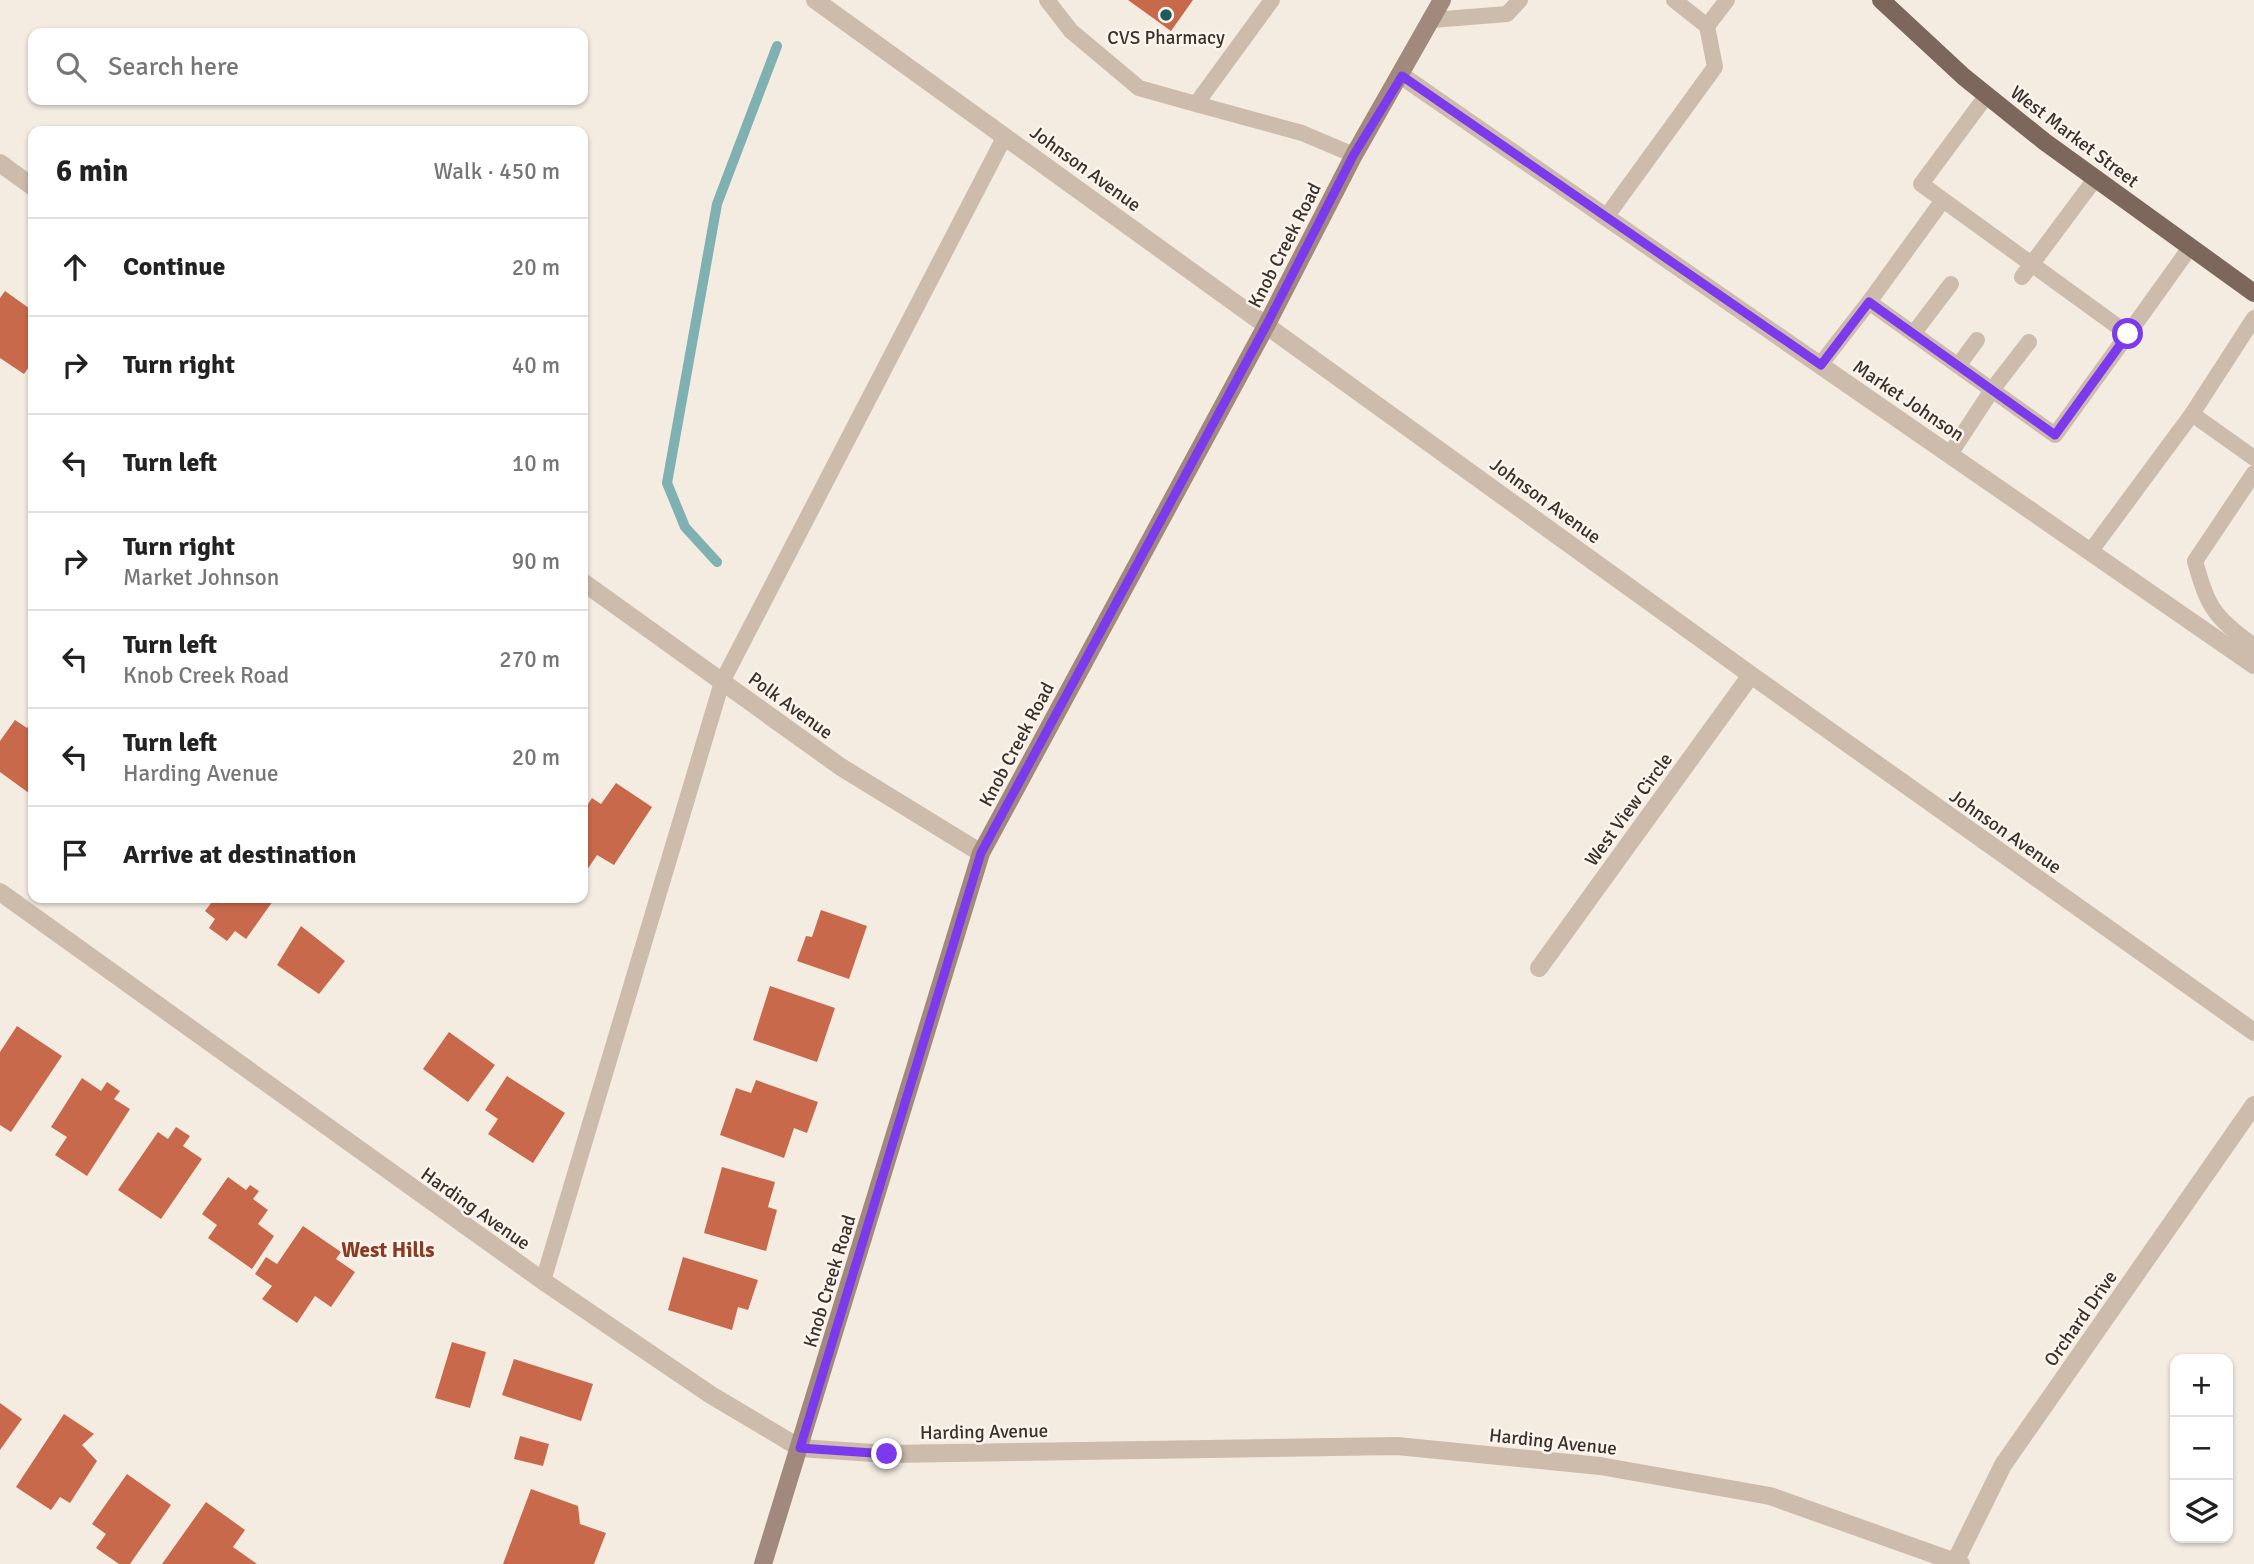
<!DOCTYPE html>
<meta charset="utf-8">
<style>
body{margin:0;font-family:Signika,sans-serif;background:#f6f6f6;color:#222}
.controls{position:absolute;right:21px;bottom:21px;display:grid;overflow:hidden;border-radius:14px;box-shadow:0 2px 5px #0004}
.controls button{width:63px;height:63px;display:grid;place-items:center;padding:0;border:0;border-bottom:2px solid #e0e0e0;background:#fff;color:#222;font:35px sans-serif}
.stop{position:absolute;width:21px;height:21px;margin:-16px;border:5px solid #7c3aed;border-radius:50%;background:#fff}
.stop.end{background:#7c3aed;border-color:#fff;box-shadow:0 2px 7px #0008}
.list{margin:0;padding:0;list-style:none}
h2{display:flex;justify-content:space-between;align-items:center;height:91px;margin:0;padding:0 28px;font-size:30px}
h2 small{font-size:23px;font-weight:400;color:#767676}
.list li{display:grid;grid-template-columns:46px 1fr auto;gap:21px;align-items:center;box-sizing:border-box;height:98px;padding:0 28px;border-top:2px solid #e0e0e0}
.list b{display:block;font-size:26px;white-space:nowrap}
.list p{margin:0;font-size:23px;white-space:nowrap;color:#767676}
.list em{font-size:23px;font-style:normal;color:#767676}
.icon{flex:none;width:38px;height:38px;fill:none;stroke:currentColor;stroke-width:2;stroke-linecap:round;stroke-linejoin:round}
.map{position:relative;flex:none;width:2254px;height:1564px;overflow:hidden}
.search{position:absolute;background:#fff;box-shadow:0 2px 5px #0004;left:28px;top:28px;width:560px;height:77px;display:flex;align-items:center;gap:18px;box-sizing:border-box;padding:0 24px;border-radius:14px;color:#767676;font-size:26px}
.panel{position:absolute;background:#fff;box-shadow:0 2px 5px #0004;left:28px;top:126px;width:560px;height:777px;border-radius:14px}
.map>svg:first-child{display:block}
</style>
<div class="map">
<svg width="2254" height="1564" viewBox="0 0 2254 1564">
<rect width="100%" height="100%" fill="#f4ebe1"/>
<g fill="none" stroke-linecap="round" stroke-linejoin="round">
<path stroke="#7fb0b2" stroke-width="10" d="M 717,562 L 685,527 L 667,483 L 717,204 L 777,46"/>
</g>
<path fill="#c8694b" d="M 1128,0 L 1193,0 L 1171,31 Z
M 5,291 L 33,311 L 33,361 L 24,374 L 0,358 L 0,298 Z
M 33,719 L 33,796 L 0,772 L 0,741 L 15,720 L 27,728 Z
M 616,783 L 652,807 L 614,865 L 597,855 L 583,876 L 583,812 L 592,798 L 601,804 Z
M 215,898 L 275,898 L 246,939 L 235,931 L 227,941 L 209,928 L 215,919 L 205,911 Z
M 821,910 L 867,926 L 849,979 L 797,961 L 806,936 L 812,937 Z
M 301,926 L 345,961 L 319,994 L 277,965 Z
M 770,986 L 835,1008 L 817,1062 L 753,1040 Z
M 17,1026 L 62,1056 L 11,1132 L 0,1125 L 0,1052 Z
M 449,1032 L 495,1065 L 468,1102 L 423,1069 Z
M 507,1076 L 565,1113 L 533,1163 L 488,1134 L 498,1119 L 485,1110 Z
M 82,1078 L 101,1091 L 107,1082 L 120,1091 L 114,1099 L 130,1109 L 87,1176 L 55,1155 L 67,1137 L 51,1127 Z
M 756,1080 L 818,1102 L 807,1133 L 794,1128 L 784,1158 L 720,1135 L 736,1088 L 751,1093 Z
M 176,1127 L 190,1136 L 183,1146 L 202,1159 L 161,1219 L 118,1190 L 158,1132 L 168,1139 Z
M 722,1167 L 775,1182 L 768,1207 L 777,1210 L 766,1251 L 704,1233 Z
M 228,1177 L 246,1190 L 250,1185 L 259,1191 L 253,1199 L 268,1210 L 258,1224 L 274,1236 L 252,1269 L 208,1238 L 217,1225 L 202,1214 Z
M 303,1226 L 341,1252 L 336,1259 L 355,1272 L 331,1307 L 315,1296 L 297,1323 L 262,1299 L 272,1286 L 255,1274 L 266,1257 L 277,1264 Z
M 683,1257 L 758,1280 L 748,1310 L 738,1307 L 732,1330 L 668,1310 Z
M 452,1342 L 486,1352 L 470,1408 L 435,1398 Z
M 514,1359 L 593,1384 L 581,1421 L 502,1395 Z
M 0,1403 L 22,1419 L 0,1450 Z
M 64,1414 L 94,1434 L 82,1445 L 97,1461 L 70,1503 L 60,1497 L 51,1510 L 16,1487 Z
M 520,1436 L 549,1444 L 543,1466 L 514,1459 Z
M 127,1474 L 171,1505 L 130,1564 L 119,1564 L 96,1548 L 106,1534 L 92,1524 Z
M 531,1489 L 578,1506 L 580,1524 L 606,1533 L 594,1564 L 503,1564 Z
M 206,1502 L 245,1530 L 233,1547 L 257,1564 L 162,1564 Z"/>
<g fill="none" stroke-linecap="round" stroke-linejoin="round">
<path stroke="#cdbbac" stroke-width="16" d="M 1047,0 L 1071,31 L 1139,88 L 1196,104
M 1272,0 L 1196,104 L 1302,133 L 1354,155
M 1432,20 L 1507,14 L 1520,0
M 1707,26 L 1727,0
M 1987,95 L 1921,184 L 2128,334 L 2189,249
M 1943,200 L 1869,302 L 2055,435 L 2128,334
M 1606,217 L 1715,67 L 1707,26 L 1674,0
M 2022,277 L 2095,179
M 1913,334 L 1951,284
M 1820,365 L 1869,302
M 1958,366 L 1977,340
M 2192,414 L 2254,458
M 1950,454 L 1992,390 L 2029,342
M 2254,473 L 2195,561 C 2208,608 2214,617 2254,646
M 2090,552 L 2192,414 L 2254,318
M 543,1281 L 722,682 L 1005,136"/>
<path stroke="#cdbbac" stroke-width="18" d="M 815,0 L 1751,675 L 2254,1032
M 1402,76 L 2254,665
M 0,163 L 33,187
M 583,582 L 841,767 L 981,853
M 0,892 L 543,1281 L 711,1395 L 800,1448 L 887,1454 L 1397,1446 L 1600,1466 L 1770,1496 L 1961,1564
M 1539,968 L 1751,675
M 1954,1564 L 2003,1465 L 2254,1105"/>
<path stroke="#a18a7d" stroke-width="18" d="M 763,1564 L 981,853 L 1267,324 L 1354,155 L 1442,0"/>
<path stroke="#7d675c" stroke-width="18" d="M 1881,0 L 1964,77 L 2045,142 L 2254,293"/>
</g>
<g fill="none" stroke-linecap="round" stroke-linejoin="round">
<path stroke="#7c3aed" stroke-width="9" d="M 887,1454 L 800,1448 L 981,853 L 1267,324 L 1353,156 L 1402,76 L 1821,365 L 1869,302 L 2055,435 L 2128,334"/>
</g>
<circle fill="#1f5a5e" stroke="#fbf5ee" stroke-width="2.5" cx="1166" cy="15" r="7"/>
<g text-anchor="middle" stroke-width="5" stroke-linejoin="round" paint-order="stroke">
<g font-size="19" fill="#3b302b" stroke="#fbf5ee">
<text x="1166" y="44">CVS Pharmacy</text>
</g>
<g font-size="19" fill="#3b302b" stroke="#fbf5ee">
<text transform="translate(2075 136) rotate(37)" y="7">West Market Street</text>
<text transform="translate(1086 168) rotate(36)" y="7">Johnson Avenue</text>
<text transform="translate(1284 245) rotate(-63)" y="7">Knob Creek Road</text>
<text transform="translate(1909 400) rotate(34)" y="7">Market Johnson</text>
<text transform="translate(1546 500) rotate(36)" y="7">Johnson Avenue</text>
<text transform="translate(791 705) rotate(36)" y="7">Polk Avenue</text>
<text transform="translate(1016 744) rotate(-62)" y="7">Knob Creek Road</text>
<text transform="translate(1628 809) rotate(-54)" y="7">West View Circle</text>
<text transform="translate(2006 831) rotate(35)" y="7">Johnson Avenue</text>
<text transform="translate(476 1208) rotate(35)" y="7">Harding Avenue</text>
<text transform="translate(829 1281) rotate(-73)" y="7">Knob Creek Road</text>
<text transform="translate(2080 1318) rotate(-55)" y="7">Orchard Drive</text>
<text transform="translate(984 1431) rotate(-1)" y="7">Harding Avenue</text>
<text transform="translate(1553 1441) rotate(6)" y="7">Harding Avenue</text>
</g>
<g font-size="21" font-weight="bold" fill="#8c3b22" stroke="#fbf5ee">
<text x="388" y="1257">West Hills</text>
</g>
</g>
</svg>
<div class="controls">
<button>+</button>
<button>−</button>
<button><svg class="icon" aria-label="layers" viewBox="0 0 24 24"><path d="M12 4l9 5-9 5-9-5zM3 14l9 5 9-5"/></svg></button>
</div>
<div class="stop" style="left:2128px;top:334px"></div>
<div class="stop end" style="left:887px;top:1454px"></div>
<div class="search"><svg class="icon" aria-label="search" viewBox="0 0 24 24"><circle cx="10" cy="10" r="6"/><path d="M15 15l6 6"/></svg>Search here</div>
<section class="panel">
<h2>6 min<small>Walk · 450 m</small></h2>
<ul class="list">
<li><svg class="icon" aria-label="ahead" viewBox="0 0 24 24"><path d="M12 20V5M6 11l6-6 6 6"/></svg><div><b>Continue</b></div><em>20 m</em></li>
<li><svg class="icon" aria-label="right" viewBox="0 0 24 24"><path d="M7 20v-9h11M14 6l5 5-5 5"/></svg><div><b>Turn right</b></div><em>40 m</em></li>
<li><svg class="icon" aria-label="left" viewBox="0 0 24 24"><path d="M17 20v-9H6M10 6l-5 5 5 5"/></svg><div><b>Turn left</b></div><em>10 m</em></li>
<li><svg class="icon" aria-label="right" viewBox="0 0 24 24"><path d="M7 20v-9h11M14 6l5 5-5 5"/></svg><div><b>Turn right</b><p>Market Johnson</p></div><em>90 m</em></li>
<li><svg class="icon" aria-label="left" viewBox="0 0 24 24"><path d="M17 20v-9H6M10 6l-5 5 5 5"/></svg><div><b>Turn left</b><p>Knob Creek Road</p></div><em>270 m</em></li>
<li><svg class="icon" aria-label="left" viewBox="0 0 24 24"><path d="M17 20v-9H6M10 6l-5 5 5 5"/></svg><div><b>Turn left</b><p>Harding Avenue</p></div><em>20 m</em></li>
<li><svg class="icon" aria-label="arrive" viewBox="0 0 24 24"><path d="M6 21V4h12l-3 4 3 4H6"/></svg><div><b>Arrive at destination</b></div></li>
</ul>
</section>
</div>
